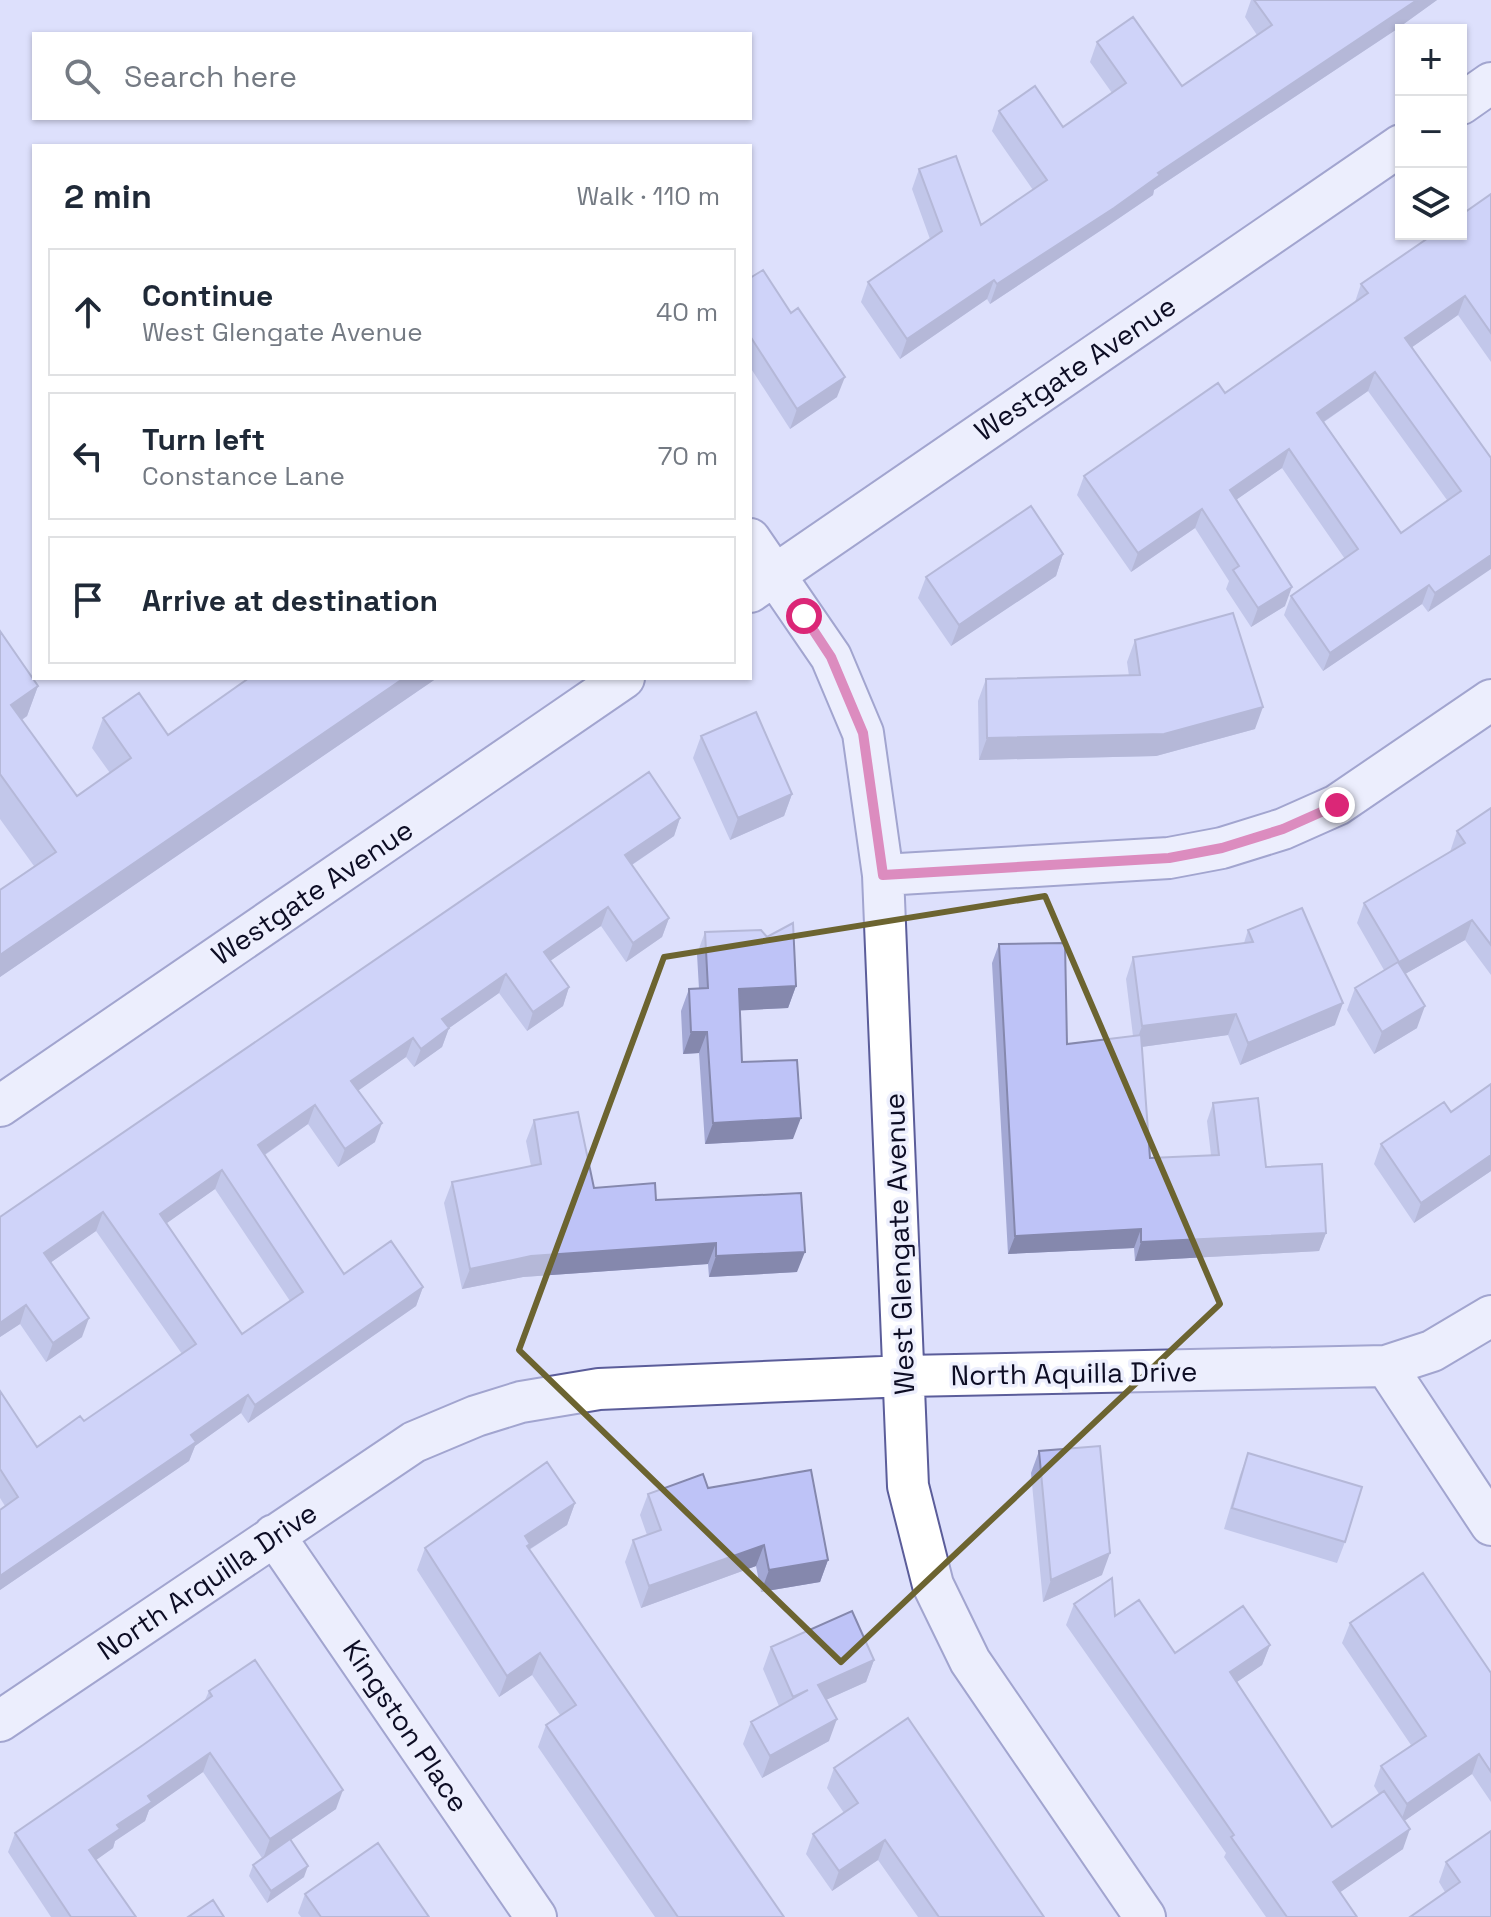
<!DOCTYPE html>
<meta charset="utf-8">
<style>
body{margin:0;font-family:"Space Grotesk",sans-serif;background:#f6f6f7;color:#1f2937}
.controls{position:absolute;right:24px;top:24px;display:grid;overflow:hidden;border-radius:0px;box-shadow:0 2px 6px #0004}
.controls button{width:72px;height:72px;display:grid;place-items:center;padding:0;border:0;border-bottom:2px solid #e0e1e3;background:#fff;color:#1f2937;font:40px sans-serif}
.stop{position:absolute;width:24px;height:24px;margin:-18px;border:6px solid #db2777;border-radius:50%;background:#fff}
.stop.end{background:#db2777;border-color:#fff;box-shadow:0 2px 8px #0008}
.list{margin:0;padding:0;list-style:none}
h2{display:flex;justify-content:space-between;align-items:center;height:104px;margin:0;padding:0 32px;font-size:34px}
h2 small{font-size:26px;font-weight:400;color:#747a83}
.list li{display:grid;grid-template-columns:52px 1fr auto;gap:24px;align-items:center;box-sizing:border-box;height:128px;margin:0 16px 16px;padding:0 16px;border:2px solid #e0e1e3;border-radius:0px}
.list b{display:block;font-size:30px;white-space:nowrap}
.list p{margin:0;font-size:26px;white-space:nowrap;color:#747a83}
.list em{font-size:26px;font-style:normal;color:#747a83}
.icon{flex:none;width:44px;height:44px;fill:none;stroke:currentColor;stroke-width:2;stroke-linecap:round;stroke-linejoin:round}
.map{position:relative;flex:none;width:1491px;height:1917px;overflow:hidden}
.search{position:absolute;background:#fff;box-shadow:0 2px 6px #0004;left:32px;top:32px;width:720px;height:88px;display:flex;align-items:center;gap:20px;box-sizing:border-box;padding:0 28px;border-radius:0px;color:#747a83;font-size:30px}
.panel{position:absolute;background:#fff;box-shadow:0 2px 6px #0004;left:32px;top:144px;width:720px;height:536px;border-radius:0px}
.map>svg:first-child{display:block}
</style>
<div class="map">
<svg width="1491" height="1917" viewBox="0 0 1491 1917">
<rect width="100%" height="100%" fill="#dde0fc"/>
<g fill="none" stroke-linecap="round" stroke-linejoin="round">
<defs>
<path id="street" d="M 1461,104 L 1491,83
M 750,539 L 831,657 L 863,733 L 883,875 L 908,1486 L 933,1585 L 970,1661 L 1145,1917
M 750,592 L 1401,145
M 883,875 L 1169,858 L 1222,848 L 1283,829 L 1337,805 L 1491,700
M 0,1106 L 624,678
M 1386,1366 L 1491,1525
M 274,1535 L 536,1917
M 0,1721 L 414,1442 L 476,1416 L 521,1402 L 599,1389 L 906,1376 L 1386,1366 L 1432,1351 L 1491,1316"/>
</defs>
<use href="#street" stroke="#5b5d9a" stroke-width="44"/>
<use href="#street" stroke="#fff" stroke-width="40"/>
</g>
<path fill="#a3a8d4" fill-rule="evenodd" d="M 1251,0 L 1437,0 L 1394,31 L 1154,190 L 1153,195 L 1106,227 L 990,304 L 987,299 L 900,359 L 861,302 L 868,282 L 930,239 L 912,189 L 919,169 L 981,225 L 1033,190 L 992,131 L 999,111 L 1063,127 L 1112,93 L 1090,62 L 1097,42 L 1182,86 L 1257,35 L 1245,17 Z
M 1491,194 L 1491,362 L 1458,315 L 1412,347 L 1491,458 L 1428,612 L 1422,604 L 1323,671 L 1284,615 L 1291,596 L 1345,559 L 1282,468 L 1237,499 L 1285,606 L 1251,627 L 1226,589 L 1229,581 L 1195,528 L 1131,572 L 1077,495 L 1084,476 L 1225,393 L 1355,302 L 1361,284 ZM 1368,391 L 1447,500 L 1401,533 L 1324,422 Z
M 750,278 L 837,397 L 790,429 L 750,367 Z
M 1063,554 L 1056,576 L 951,646 L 918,598 L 926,577 Z
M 0,631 L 38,686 L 27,716 L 22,720 L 77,796 L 110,773 L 92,748 L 103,718 L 168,735 L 249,678 L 437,678 L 0,977 L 0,890 L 34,866 L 0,819 Z
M 1135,640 L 1255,729 L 1156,756 L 979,760 L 978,701 L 986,679 L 1129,676 L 1127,662 Z
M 701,736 L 792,794 L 784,816 L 730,840 L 693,758 Z
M 1491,808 L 1491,975 L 1465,940 L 1405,974 L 1417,1028 L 1374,1054 L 1347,1010 L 1355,988 L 1384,970 L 1357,923 L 1364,903 L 1450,852 L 1457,831 Z
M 680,818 L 674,836 L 632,865 L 669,918 L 662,937 L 626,962 L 601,926 L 550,961 L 569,987 L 563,1006 L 527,1031 L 499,993 L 449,1028 L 442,1047 L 414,1067 L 406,1057 L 358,1090 L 375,1142 L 338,1167 L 308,1124 L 265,1155 L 344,1274 L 423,1287 L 416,1306 L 248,1423 L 241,1413 L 195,1446 L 189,1461 L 0,1590 L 0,1510 L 5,1506 L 0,1498 L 0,1391 L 37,1447 L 84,1421 L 182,1354 L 96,1231 L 50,1263 L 82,1337 L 46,1362 L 20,1324 L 0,1337 L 0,1217 ZM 215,1189 L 290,1301 L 242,1334 L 166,1223 Z
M 1248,930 L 1335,1025 L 1240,1065 L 1228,1035 L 1141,1047 L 1150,1158 L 1211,1155 L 1207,1121 L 1213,1103 L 1266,1167 L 1326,1233 L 1319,1251 L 1135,1261 L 1134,1248 L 1008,1254 L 992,963 L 999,944 L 1067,1044 L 1133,1036 L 1126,979 L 1133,957 L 1244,943 Z
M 705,932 L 796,986 L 788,1008 L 740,1010 L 742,1062 L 793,1139 L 705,1144 L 699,1053 L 683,1054 L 681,1011 L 689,989 L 699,989 L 697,954 Z
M 1491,1084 L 1491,1171 L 1414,1223 L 1374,1164 L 1381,1144 L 1451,1112 Z
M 534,1120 L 594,1188 L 656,1200 L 797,1272 L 709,1277 L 708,1264 L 523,1277 L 462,1289 L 444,1203 L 452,1182 L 531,1166 L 526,1141 Z
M 1039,1451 L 1102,1575 L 1043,1602 L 1031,1473 Z
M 1248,1453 L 1345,1542 L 1337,1563 L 1224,1529 L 1240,1475 Z
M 708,1488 L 828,1560 L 820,1582 L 761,1592 L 756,1566 L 641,1608 L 625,1562 L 633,1540 L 647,1535 L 640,1515 L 648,1494 Z
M 575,1503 L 567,1525 L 529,1550 L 784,1917 L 655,1917 L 538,1747 L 546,1725 L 560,1715 L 532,1675 L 499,1697 L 417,1570 L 425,1548 Z
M 1074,1604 L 1115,1616 L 1175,1653 L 1270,1645 L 1262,1665 L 1237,1682 L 1332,1827 L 1379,1794 L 1374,1786 L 1381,1766 L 1411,1745 L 1342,1643 L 1350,1623 L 1491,1673 L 1491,1802 L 1472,1774 L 1404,1821 L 1403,1849 L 1340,1892 L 1357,1917 L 1266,1917 L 1224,1857 L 1226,1853 L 1066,1625 Z
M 771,1647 L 874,1660 L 866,1682 L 826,1700 L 829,1741 L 762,1778 L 743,1744 L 751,1722 L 779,1706 L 763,1669 Z
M 209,1691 L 336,1809 L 291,1840 L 304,1877 L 267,1903 L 249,1876 L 253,1865 L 262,1858 L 203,1772 L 149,1810 L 145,1821 L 115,1841 L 113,1848 L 96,1860 L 136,1917 L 51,1917 L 8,1852 L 15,1833 L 143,1745 L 205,1700 Z
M 834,1768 L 1044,1917 L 918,1917 L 878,1860 L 832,1891 L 806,1854 L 813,1834 L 844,1813 L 827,1788 Z
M 1446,1862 L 1491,1917 L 1445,1892 L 1439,1882 Z
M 305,1894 L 429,1917 L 301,1917 L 298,1913 Z"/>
<path fill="#8588ad" d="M 1417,0 L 1437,0 L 1394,31 L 1154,190 L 1153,195 L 1106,227 L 990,304 L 997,284 L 1158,173 Z
M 994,280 L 987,299 L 900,359 L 907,339 Z
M 1465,296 L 1458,315 L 1398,357 L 1405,338 Z
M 1375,372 L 1368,391 L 1310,431 L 1317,413 Z
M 845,377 L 837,397 L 790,429 L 797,409 Z
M 1289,449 L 1282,468 L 1223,509 L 1230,490 Z
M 1202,509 L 1195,528 L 1131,572 L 1138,553 Z
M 1063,554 L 1056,576 L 951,646 L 959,625 Z
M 1491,555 L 1491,569 L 1428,612 L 1435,593 Z
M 1429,585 L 1422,604 L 1323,671 L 1330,653 Z
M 1292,587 L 1285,606 L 1251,627 L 1258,608 Z
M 404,678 L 437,678 L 0,977 L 0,955 Z
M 38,686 L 27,716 L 0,734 L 11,705 Z
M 1263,707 L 1255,729 L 1156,756 L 979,760 L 987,738 Z
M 792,794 L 784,816 L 730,840 L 738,818 Z
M 680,818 L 674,836 L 618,874 L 625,855 Z
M 608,907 L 601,926 L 537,970 L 544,952 Z
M 669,918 L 662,937 L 626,962 L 633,943 Z
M 1472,920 L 1465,940 L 1391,982 L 1399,962 Z
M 506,974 L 499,993 L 435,1038 L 442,1019 Z
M 796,986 L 788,1008 L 731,1011 L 739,989 Z
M 569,987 L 563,1006 L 527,1031 L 533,1012 Z
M 1343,1003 L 1335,1025 L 1240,1065 L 1248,1043 Z
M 1425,1006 L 1417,1028 L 1374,1054 L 1382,1032 Z
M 1236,1014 L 1228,1035 L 1134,1048 L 1142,1026 Z
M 449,1028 L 442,1047 L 414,1067 L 421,1049 Z
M 691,1032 L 707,1032 L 699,1053 L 683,1054 Z
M 413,1038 L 406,1057 L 345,1100 L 351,1081 Z
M 315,1105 L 308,1124 L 251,1164 L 258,1145 Z
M 801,1118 L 793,1139 L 705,1144 L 713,1123 Z
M 382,1123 L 375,1142 L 338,1167 L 345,1149 Z
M 1491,1155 L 1491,1171 L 1414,1223 L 1421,1203 Z
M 222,1170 L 215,1189 L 153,1233 L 160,1214 Z
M 103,1212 L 96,1231 L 37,1272 L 44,1253 Z
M 1141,1229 L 1134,1248 L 1008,1254 L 1015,1236 Z
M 1326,1233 L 1319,1251 L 1135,1261 L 1141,1242 Z
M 716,1243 L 708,1264 L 523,1277 L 462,1289 L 470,1269 L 531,1256 Z
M 805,1252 L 797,1272 L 709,1277 L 716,1256 Z
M 423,1287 L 416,1306 L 248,1423 L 255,1405 Z
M 26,1305 L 20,1324 L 0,1337 L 0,1323 Z
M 89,1318 L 82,1337 L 46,1362 L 53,1343 Z
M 248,1395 L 241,1413 L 195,1446 L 189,1461 L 0,1590 L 0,1576 L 191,1435 Z
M 575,1503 L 567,1525 L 528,1550 L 525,1536 Z
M 764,1545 L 756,1566 L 641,1608 L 649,1586 Z
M 1110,1553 L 1102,1575 L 1043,1602 L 1051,1580 Z
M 828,1560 L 820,1582 L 761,1592 L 769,1570 Z
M 1270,1645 L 1262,1665 L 1222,1692 L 1230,1672 Z
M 540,1653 L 532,1675 L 499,1697 L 507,1676 Z
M 874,1660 L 866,1682 L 810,1707 L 818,1685 Z
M 837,1719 L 829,1741 L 762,1778 L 770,1756 Z
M 210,1753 L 203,1772 L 149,1810 L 145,1821 L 115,1841 L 113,1848 L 82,1870 L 89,1850 L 148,1796 Z
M 1479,1754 L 1472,1774 L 1400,1824 L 1407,1804 Z
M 343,1790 L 336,1809 L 263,1859 L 270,1839 Z
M 1410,1829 L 1403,1849 L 1326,1902 L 1333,1882 Z
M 885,1840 L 878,1860 L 832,1891 L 839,1871 Z
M 308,1866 L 304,1877 L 267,1903 L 271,1891 Z"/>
<path fill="#bec3f7" stroke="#8588ad" stroke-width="2" fill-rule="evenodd" d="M 1254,0 L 1417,0 L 1158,173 L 1160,175 L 1114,208 L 997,284 L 994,280 L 907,339 L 868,282 L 942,231 L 919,169 L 956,156 L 981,225 L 1047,180 L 999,111 L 1035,86 L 1063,127 L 1126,83 L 1097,42 L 1133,17 L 1182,86 L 1272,25 Z
M 1491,194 L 1491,333 L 1465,296 L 1405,338 L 1491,458 L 1491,555 L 1435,593 L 1429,585 L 1330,653 L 1291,596 L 1358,549 L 1289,449 L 1230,490 L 1292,587 L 1258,608 L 1233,570 L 1239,566 L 1202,509 L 1138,553 L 1084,476 L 1218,383 L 1225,393 L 1368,293 L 1361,284 L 1434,234 L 1461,234 L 1461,215 ZM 1375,372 L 1461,491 L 1401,533 L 1317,413 Z
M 763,270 L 791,313 L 798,308 L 845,377 L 797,409 L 750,336 L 750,278 Z
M 1031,506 L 1063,554 L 959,625 L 926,577 Z
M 1233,613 L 1263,707 L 1164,734 L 987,738 L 986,679 L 1140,675 L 1135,640 Z
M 0,631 L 38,686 L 11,705 L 77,796 L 131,758 L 103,718 L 139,693 L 168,735 L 249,678 L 404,678 L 0,955 L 0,890 L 56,852 L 0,774 Z
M 756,712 L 792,794 L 738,818 L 701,736 Z
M 649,772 L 680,818 L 625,855 L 669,918 L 633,943 L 608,907 L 544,952 L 569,987 L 533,1012 L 506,974 L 442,1019 L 449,1028 L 421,1049 L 413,1038 L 351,1081 L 382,1123 L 345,1149 L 315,1105 L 258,1145 L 344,1274 L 391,1241 L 423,1287 L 255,1405 L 248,1395 L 191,1435 L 196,1442 L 0,1576 L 0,1510 L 18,1497 L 0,1469 L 0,1391 L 37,1447 L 80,1416 L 84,1421 L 196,1344 L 103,1212 L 44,1253 L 89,1318 L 53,1343 L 26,1305 L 0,1323 L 0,1217 ZM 222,1170 L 303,1292 L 242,1334 L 160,1214 Z
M 1491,808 L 1491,945 L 1472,920 L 1399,962 L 1364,903 L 1465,843 L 1457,831 Z
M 1302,908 L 1343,1003 L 1248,1043 L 1236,1014 L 1142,1026 L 1133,957 L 1253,942 L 1248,930 Z
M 793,923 L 796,986 L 739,989 L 742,1062 L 797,1060 L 801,1118 L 713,1123 L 707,1032 L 691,1032 L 689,989 L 708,988 L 705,932 L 761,930 L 767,937 Z
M 1065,943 L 1067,1044 L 1141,1035 L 1150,1158 L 1219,1155 L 1213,1103 L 1258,1098 L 1266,1167 L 1322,1164 L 1326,1233 L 1141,1242 L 1141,1229 L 1015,1236 L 999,944 Z
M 1398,962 L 1425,1006 L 1382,1032 L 1355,988 Z
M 1491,1084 L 1491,1155 L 1421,1203 L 1381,1144 L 1444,1102 L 1451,1112 Z
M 578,1112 L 594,1188 L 655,1183 L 656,1200 L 801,1193 L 805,1252 L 716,1256 L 716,1243 L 531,1256 L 470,1269 L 452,1182 L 541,1164 L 534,1120 Z
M 1100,1446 L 1110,1553 L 1051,1580 L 1039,1451 Z
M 1248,1453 L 1362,1487 L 1345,1542 L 1232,1508 Z
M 547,1462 L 575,1503 L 525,1536 L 530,1544 L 527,1546 L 784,1917 L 678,1917 L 546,1725 L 576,1705 L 540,1653 L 507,1676 L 425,1548 Z
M 811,1470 L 828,1560 L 769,1570 L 764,1545 L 649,1586 L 633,1540 L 661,1530 L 648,1494 L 703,1474 L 708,1488 Z
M 1423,1573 L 1491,1673 L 1491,1772 L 1479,1754 L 1407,1804 L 1381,1766 L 1426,1736 L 1350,1623 Z
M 1112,1578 L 1115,1616 L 1139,1600 L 1175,1653 L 1243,1606 L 1270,1645 L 1230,1672 L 1332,1827 L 1384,1791 L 1410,1829 L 1333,1882 L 1357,1917 L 1287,1917 L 1231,1837 L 1234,1835 L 1074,1604 Z
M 852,1611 L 874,1660 L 818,1685 L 837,1719 L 770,1756 L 751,1722 L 808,1690 L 793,1697 L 771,1647 Z
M 255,1660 L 343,1790 L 270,1839 L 210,1753 L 148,1796 L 152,1802 L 117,1825 L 120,1829 L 89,1850 L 136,1917 L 71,1917 L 15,1833 L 143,1745 L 212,1696 L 209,1691 Z
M 908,1718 L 1044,1917 L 939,1917 L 885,1840 L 839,1871 L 813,1834 L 858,1803 L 834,1768 Z
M 1491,1831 L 1491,1917 L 1410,1917 L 1460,1882 L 1446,1862 Z
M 290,1839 L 308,1866 L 271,1891 L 253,1865 Z
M 378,1843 L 429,1917 L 321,1917 L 305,1894 Z
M 213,1900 L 224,1917 L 188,1917 Z"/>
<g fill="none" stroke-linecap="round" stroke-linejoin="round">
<path stroke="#db2777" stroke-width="10" d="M 804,616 L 831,657 L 863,733 L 883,875 L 1169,858 L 1222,848 L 1283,829 L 1337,805"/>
</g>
<path d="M0 0H1491V1917H0ZM 1045,896 L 1220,1304 L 841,1662 L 519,1350 L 664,957 Z" fill="#dde0fc" fill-opacity=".55" fill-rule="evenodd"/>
<path fill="none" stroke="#6c6430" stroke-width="6" stroke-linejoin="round" d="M 1045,896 L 1220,1304 L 841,1662 L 519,1350 L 664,957 Z"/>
<g text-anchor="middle" stroke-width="7" stroke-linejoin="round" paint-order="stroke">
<g font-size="28" fill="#0d0d24" stroke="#edeffd">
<text transform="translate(1075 368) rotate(-34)" y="10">Westgate Avenue</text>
<text transform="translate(312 892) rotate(-34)" y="10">Westgate Avenue</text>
<text transform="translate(899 1244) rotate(-92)" y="10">West Glengate Avenue</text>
<text transform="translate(1074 1373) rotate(-1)" y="10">North Aquilla Drive</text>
<text transform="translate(207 1581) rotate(-34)" y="10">North Arquilla Drive</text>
<text transform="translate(406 1726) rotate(56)" y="10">Kingston Place</text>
</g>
</g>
</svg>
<div class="controls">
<button>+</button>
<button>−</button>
<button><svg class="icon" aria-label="layers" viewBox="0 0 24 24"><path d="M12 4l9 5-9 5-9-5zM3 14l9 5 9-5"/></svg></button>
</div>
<div class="stop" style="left:804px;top:616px"></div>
<div class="stop end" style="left:1337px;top:805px"></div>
<div class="search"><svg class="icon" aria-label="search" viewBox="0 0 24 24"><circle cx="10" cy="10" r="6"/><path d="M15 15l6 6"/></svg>Search here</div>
<section class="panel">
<h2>2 min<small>Walk · 110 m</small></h2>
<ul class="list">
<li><svg class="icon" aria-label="ahead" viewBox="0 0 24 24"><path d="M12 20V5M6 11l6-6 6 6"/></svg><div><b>Continue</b><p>West Glengate Avenue</p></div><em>40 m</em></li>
<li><svg class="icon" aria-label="left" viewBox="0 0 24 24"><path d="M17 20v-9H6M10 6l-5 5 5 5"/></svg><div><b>Turn left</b><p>Constance Lane</p></div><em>70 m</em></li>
<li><svg class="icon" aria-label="arrive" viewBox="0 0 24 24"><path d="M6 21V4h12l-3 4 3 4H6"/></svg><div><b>Arrive at destination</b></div></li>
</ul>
</section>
</div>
